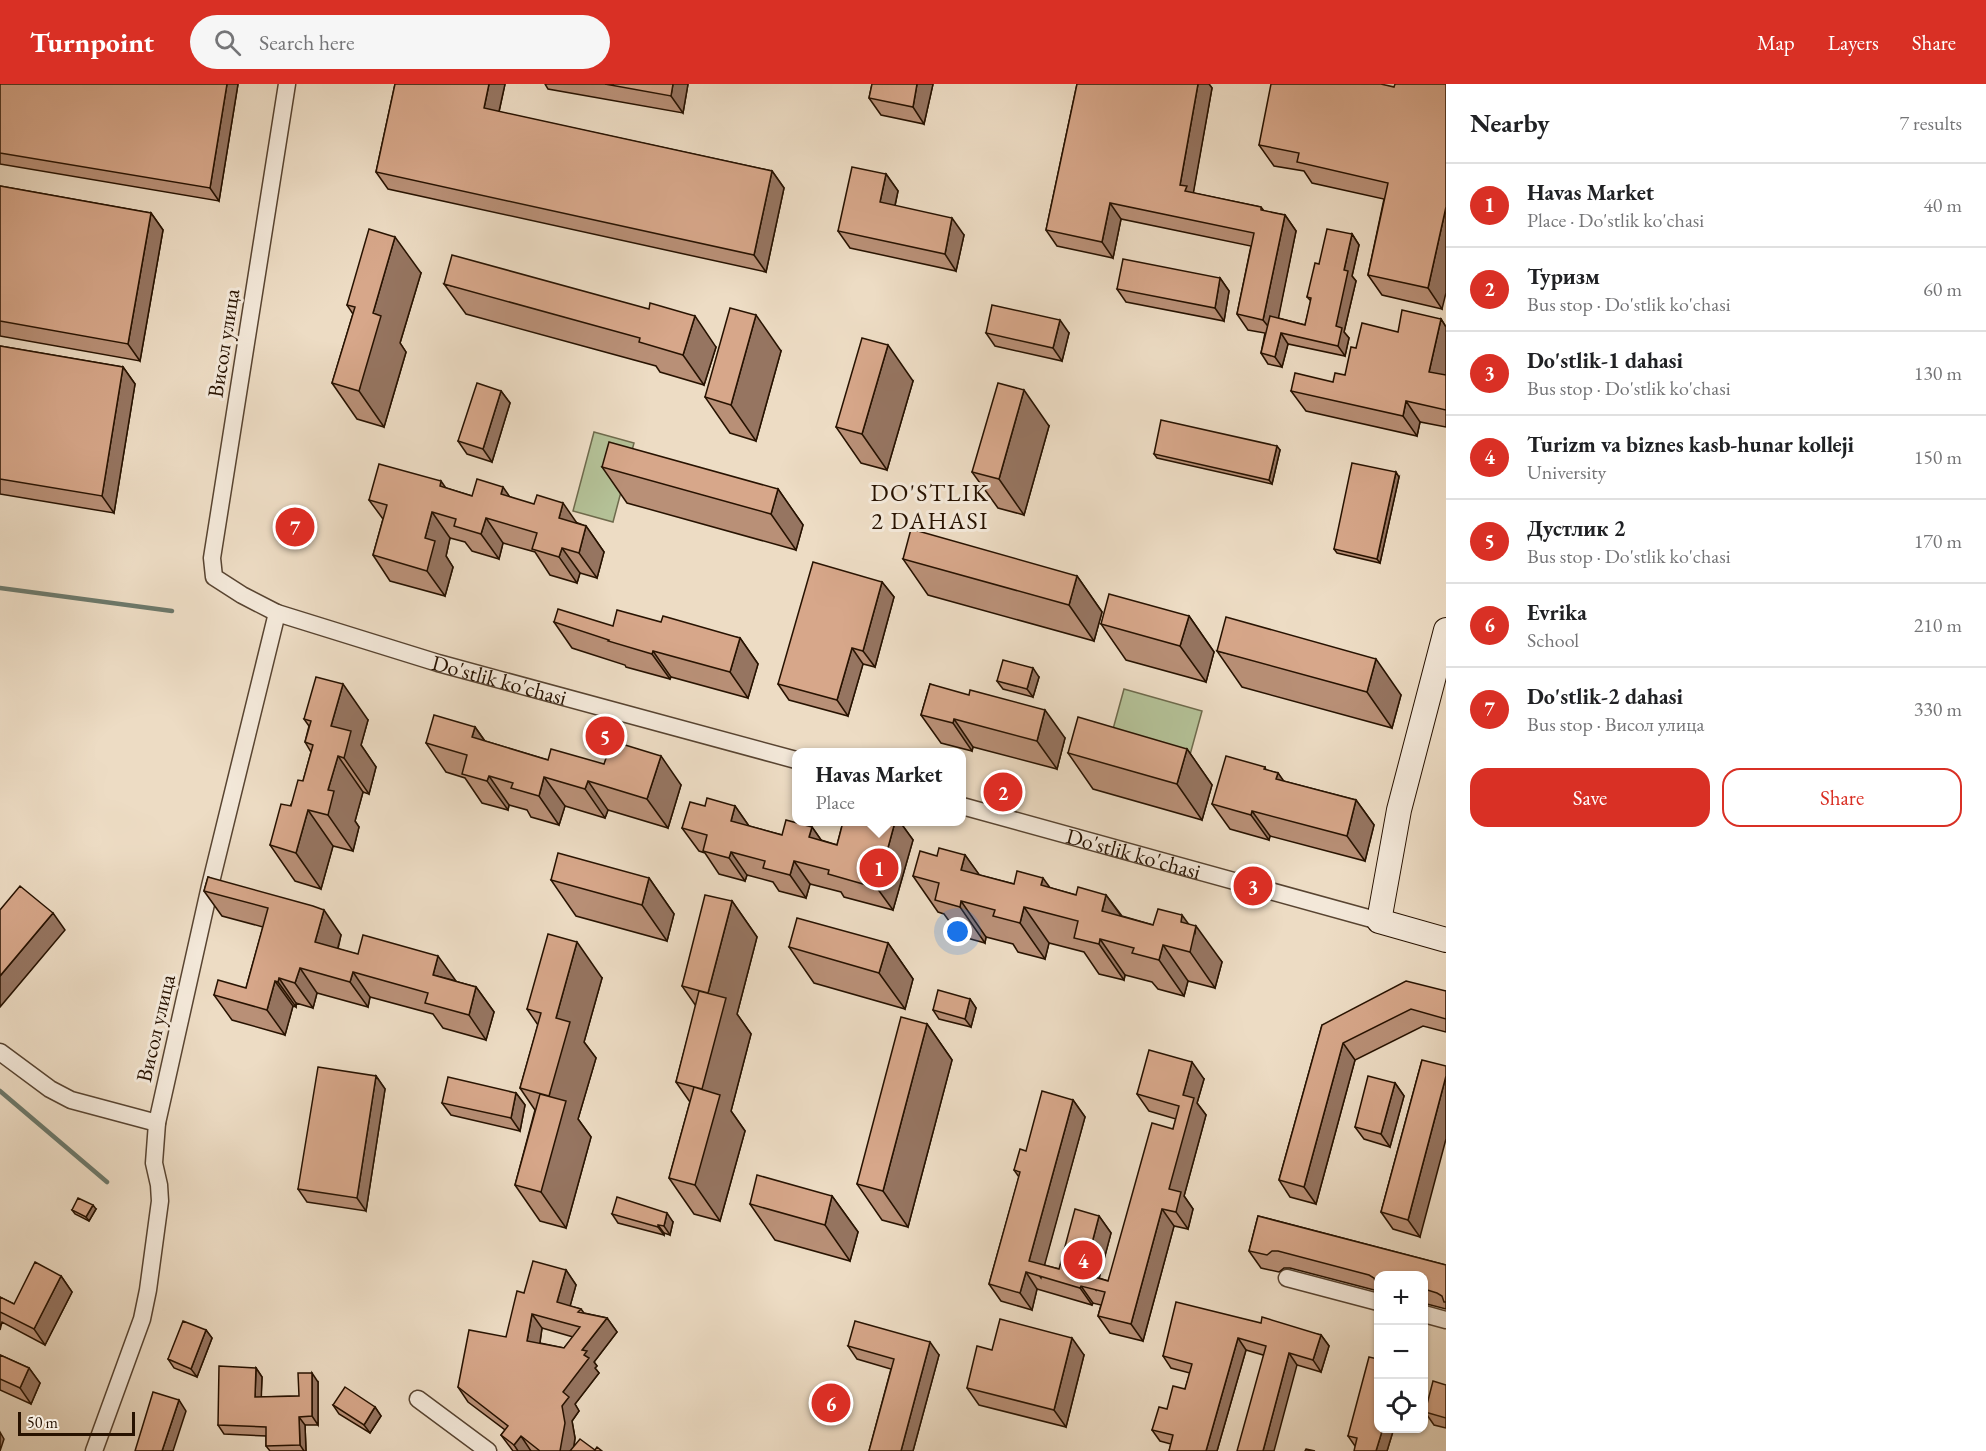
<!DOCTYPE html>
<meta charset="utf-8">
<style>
body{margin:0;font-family:"EB Garamond",serif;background:#f6f6f6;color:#202124}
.controls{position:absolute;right:18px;bottom:18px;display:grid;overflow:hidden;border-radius:12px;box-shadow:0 2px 4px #0004}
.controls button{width:54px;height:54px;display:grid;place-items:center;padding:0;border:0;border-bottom:2px solid #e0e0e0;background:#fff;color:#202124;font:30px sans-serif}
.scale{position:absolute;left:18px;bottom:15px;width:117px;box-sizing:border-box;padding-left:6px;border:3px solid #271200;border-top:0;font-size:16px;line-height:21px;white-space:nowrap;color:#271200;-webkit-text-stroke:4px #f3e8d9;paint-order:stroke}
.you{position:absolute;left:958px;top:848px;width:21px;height:21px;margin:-15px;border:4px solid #fff;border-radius:50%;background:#1a73e8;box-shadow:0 0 0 9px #1a73e833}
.badge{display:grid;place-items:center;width:39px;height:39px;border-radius:50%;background:#d93025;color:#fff;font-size:20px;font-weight:700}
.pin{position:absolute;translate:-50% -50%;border:3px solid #fff;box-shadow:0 2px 6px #0006}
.popup{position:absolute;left:792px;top:664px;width:174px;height:78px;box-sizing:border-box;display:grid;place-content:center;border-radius:12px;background:#fff;filter:drop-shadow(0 2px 4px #0005);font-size:20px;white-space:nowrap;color:#757577}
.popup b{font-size:22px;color:#202124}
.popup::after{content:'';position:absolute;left:50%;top:100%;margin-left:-12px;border:12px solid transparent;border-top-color:#fff}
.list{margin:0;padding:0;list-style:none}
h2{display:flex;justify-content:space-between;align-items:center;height:78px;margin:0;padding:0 24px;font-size:26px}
h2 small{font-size:20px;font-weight:400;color:#757577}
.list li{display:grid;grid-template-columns:39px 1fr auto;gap:18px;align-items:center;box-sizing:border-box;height:84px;padding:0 24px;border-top:2px solid #e0e0e0}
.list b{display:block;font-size:22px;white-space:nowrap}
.list p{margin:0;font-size:20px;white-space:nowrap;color:#757577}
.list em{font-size:20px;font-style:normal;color:#757577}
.actions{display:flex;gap:12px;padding:18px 24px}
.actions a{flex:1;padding:14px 0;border:2px solid #d93025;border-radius:18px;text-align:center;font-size:21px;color:#d93025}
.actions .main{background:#d93025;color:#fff}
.icon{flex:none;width:33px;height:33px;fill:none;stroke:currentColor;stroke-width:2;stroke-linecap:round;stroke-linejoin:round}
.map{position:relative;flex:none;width:1446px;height:1367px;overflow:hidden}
header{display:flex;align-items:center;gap:36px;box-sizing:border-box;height:84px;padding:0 30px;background:#d93025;color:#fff}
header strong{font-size:28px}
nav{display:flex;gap:33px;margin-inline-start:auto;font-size:21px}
.search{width:420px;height:54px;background:#f6f6f6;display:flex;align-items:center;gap:15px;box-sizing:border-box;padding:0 21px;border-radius:33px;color:#757577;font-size:22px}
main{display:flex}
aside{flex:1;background:#fff}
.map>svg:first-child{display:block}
</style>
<header>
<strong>Turnpoint</strong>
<div class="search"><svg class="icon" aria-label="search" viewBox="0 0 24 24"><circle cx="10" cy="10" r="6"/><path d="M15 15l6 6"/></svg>Search here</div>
<nav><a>Map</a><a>Layers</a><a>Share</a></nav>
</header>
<main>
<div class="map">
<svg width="1446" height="1367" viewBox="0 0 1446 1367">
<rect width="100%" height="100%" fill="#eddcc4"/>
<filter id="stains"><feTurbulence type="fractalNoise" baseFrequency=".00333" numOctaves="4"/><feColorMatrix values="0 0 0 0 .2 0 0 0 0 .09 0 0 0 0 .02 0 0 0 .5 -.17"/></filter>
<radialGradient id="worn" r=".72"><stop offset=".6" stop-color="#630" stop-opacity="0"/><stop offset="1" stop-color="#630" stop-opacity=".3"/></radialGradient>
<path fill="#b4c197" stroke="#6e6a4c" stroke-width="1.5" d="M 594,348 L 634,359 L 613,438 L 573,427 Z
M 1124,605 L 1202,627 L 1188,678 L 1110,656 Z"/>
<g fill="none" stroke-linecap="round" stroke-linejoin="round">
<path stroke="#6c786a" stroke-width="4.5" d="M 0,504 L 172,527
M 0,1007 L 107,1098"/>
<defs>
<g id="street">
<path id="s1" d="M 287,0 L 212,474 L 214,493 L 242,511 L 277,529 L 438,579 L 796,676"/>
<path id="s2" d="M 962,722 L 1379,837"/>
<path d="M 0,968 L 50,1005 L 71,1016 L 157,1039"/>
<path d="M 1287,1194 L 1378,1218"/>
<path d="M 1424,1230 L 1446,1236"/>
<path d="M 418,1315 L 488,1367"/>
<path d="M 94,1367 L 142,1235 L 148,1206 L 160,1117 L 159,1101 L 154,1079 L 157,1039 L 210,802 L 277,529"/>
</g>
<path id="secondary" d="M 1446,546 L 1399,726 L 1379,837 L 1446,856"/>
</defs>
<use href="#street" stroke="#584431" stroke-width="19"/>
<use href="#secondary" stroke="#271200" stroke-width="26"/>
<use href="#street" stroke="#f3e8d9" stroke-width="16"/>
<use href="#secondary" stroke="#f3e8d9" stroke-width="24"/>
</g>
<path fill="#b99077" stroke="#271200" stroke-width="1.5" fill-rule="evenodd" d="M 0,0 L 238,0 L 219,117 L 0,80 Z
M 395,0 L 505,0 L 499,28 L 772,87 L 784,104 L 766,188 L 388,105 L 376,88 Z
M 545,0 L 688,0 L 683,29 L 548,5 Z
M 872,0 L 933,0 L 924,40 L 881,31 L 869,14 Z
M 1077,0 L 1209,0 L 1212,4 L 1193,109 L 1261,123 L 1264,127 L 1285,131 L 1296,147 L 1278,234 L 1305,241 L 1311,217 L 1307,213 L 1319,180 L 1352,150 L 1359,161 L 1352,192 L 1356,197 L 1344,248 L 1349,254 L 1345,272 L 1288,260 L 1282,283 L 1268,280 L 1261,269 L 1265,249 L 1248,246 L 1237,230 L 1251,162 L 1121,135 L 1113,174 L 1057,162 L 1046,146 Z
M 1381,0 L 1442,225 L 1382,211 L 1368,191 L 1384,115 L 1312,99 L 1304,87 L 1274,82 L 1259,61 Z
M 886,90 L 898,107 L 895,122 L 964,151 L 956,187 L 850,164 L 838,147 Z
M 0,102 L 151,129 L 163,146 L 140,277 L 0,252 Z
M 421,189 L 400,259 L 406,268 L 384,343 L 357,335 L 332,299 L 353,230 L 347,221 Z
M 1220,194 L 1229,207 L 1224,237 L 1126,218 L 1117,205 Z
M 444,200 L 716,263 L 704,301 L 660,288 L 656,282 L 466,230 Z
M 1441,235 L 1446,243 L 1446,343 L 1420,338 L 1417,352 L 1306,327 L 1291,307 L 1333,298 L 1345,291 L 1356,264 L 1398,248 Z
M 986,249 L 1069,249 L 1062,277 L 995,262 Z
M 0,262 L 123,283 L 135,300 L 114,429 L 0,410 Z
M 781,267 L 756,357 L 730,349 L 705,313 Z
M 913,297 L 887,386 L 861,379 L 836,343 Z
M 501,307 L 510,319 L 492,378 L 467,370 L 458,357 Z
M 1049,342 L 1024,431 L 998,424 L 972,388 Z
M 1280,366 L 1272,400 L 1157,374 L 1154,370 Z
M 602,383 L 778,405 L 803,441 L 796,466 L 627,419 Z
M 1399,393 L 1380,479 L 1337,469 L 1334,465 Z
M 446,404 L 472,412 L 510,413 L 586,442 L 604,468 L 597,494 L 580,489 L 577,499 L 550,491 L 535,468 L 503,459 L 499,475 L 472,467 L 465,458 L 450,454 L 446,472 L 453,483 L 445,512 L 390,497 L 373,471 L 383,435 L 369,416 Z
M 903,475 L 1077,492 L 1102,528 L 1094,557 L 928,511 Z
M 882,498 L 894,513 L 875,583 L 863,580 L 848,632 L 789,616 L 778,600 Z
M 1189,532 L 1214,568 L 1206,598 L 1126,576 L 1101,540 Z
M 554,538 L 613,542 L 661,538 L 740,554 L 758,580 L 748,614 L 671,593 L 670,595 L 626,583 L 625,581 L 572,564 Z
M 1217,567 L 1401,611 L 1392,644 L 1242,603 Z
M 1039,593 L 1033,613 L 1003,605 L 997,597 Z
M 930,600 L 1065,654 L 1057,685 L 973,663 L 972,667 L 941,659 L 921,631 Z
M 304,635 L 368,636 L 361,661 L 376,683 L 369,710 L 363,708 L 355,737 L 359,743 L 353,767 L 333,762 L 321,805 L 295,797 L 270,761 L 303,697 L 311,668 L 305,658 L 309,642 Z
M 475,643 L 485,657 L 548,676 L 604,680 L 681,701 L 668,744 L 608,726 L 605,734 L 565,722 L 559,741 L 531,733 L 527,726 L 509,721 L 508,726 L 482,719 L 465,694 L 446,688 L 426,659 Z
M 1187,665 L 1212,701 L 1202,736 L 1093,705 L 1068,669 Z
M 1265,683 L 1266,686 L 1278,689 L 1283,697 L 1356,716 L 1374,741 L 1365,777 L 1270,752 L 1269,756 L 1230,745 L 1212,720 Z
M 705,722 L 735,722 L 749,742 L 782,751 L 812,743 L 821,756 L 837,761 L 843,738 L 900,738 L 913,756 L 893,826 L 844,813 L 841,808 L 810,800 L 806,814 L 779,807 L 773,798 L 747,791 L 745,797 L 719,790 L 705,769 L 699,767 L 682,744 Z
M 965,771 L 979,791 L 1014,800 L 1051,804 L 1076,811 L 1106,811 L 1122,832 L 1153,841 L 1188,840 L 1222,878 L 1215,904 L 1188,897 L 1184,912 L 1158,905 L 1152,898 L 1125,891 L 1124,896 L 1099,890 L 1084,868 L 1049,859 L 1045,875 L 1018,868 L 1013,860 L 986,853 L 985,859 L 960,852 L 944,830 L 938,828 L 913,792 Z
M 208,793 L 341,851 L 338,865 L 476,903 L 494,928 L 486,956 L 443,944 L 433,930 L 370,913 L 368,923 L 317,909 L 313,924 L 296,919 L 296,923 L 293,922 L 285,951 L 232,936 L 214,911 L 246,904 L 263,843 L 222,832 L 204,807 Z
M 649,794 L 674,830 L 667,857 L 576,832 L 551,796 Z
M 732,817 L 757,853 L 737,930 L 751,950 L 731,1027 L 745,1047 L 720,1137 L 694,1130 L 669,1094 L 690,1018 L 676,998 L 696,922 L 682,902 Z
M 888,859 L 913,895 L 905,925 L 814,899 L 789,863 Z
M 602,894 L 584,958 L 596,974 L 578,1035 L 591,1053 L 566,1144 L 540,1137 L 515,1101 L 535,1026 L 520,1004 L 538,941 L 527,925 Z
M 1446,907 L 1446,948 L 1423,942 L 1355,976 L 1316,1120 L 1290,1113 L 1279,1096 L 1322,941 Z
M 970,915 L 976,924 L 971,943 L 939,935 L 933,926 Z
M 927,940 L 952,976 L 908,1143 L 882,1136 L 857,1100 Z
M 1422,976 L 1420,1153 L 1393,1145 L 1381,1128 Z
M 376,992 L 385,1005 L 366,1127 L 307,1118 L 298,1105 Z
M 1204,995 L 1197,1019 L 1206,1031 L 1184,1112 L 1193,1125 L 1188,1145 L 1174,1142 L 1143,1257 L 1110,1249 L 1098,1232 L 1101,1221 L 1093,1219 L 1092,1221 L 1037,1205 L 1032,1226 L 1001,1217 L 989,1200 L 1019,1093 L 1014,1086 L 1026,1067 L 1073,1016 L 1085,1033 L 1044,1181 L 1059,1185 L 1099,1132 L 1111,1149 L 1099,1194 L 1108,1197 L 1173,1045 L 1176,1035 L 1149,1027 L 1137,1010 Z
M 1395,999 L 1404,1012 L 1390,1063 L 1364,1055 L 1355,1043 Z
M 516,1009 L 525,1021 L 520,1047 L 451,1031 L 442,1019 Z
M 832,1112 L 858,1148 L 850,1177 L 775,1156 L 750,1120 Z
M 96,1125 L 89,1137 L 75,1130 L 72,1126 Z
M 612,1130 L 673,1138 L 670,1151 L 664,1149 L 664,1151 L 618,1139 Z
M 1258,1132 L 1446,1181 L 1446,1225 L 1427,1220 L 1424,1220 L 1424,1191 L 1378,1191 L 1378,1207 L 1290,1184 L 1284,1184 L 1279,1188 L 1261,1184 L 1249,1167 Z
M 566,1186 L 576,1201 L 570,1222 L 581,1225 L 584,1229 L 607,1234 L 617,1248 L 594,1278 L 597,1282 L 595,1284 L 599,1289 L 575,1320 L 579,1327 L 572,1337 L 575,1354 L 574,1363 L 602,1367 L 513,1367 L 501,1351 L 505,1346 L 468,1318 L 458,1303 L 506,1253 L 524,1209 ZM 542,1244 L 573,1253 L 564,1264 L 540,1259 Z
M 61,1192 L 72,1208 L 45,1261 L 2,1238 L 0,1246 L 0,1213 L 14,1220 Z
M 1261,1239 L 1321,1251 L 1329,1262 L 1321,1288 L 1246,1266 L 1217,1367 L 1169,1367 L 1171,1360 L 1160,1357 L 1152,1346 L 1167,1325 L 1185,1305 L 1190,1289 L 1171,1284 L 1163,1272 Z
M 206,1246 L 212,1254 L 197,1293 L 174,1284 L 168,1275 Z
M 848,1262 L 939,1271 L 913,1367 L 869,1367 L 891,1285 L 857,1275 Z
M 992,1266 L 1084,1271 L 1066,1343 L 979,1321 L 967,1304 Z
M 0,1271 L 29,1284 L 40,1299 L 31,1320 L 0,1306 Z
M 256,1284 L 262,1293 L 261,1313 L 299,1312 L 318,1298 L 318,1341 L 305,1341 L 306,1367 L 270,1367 L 266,1362 L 266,1352 L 224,1350 L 218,1341 Z
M 1446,1301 L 1446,1344 L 1434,1341 L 1425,1328 Z
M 333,1321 L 375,1323 L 381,1332 L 370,1349 L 339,1330 Z
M 1378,1344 L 1394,1344 L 1387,1367 L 1355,1362 L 1348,1352 Z"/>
<path fill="#967561" stroke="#271200" stroke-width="1.5" d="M 227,0 L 238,0 L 219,117 L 210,104 Z
M 489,0 L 505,0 L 496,41 L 484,24 Z
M 673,0 L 688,0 L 683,29 L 671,12 Z
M 917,0 L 933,0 L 924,40 L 913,23 Z
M 1198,0 L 1209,0 L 1212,4 L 1193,111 L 1197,123 L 1180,101 Z
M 772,87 L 784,104 L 766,188 L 754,171 Z
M 886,90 L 898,107 L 892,135 L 880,118 Z
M 1110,119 L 1121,135 L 1113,174 L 1102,158 Z
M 1446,123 L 1446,209 L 1442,225 L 1428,204 Z
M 151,129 L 163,146 L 140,277 L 128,260 Z
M 1285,131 L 1296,147 L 1275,251 L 1263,236 Z
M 952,134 L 964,151 L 956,187 L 945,170 Z
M 1352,150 L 1359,161 L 1352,192 L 1356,197 L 1344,248 L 1349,254 L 1345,272 L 1338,262 L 1336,242 L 1344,186 Z
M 395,153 L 421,189 L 400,259 L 406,268 L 384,343 L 359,307 L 373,229 Z
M 1220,194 L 1229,207 L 1224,237 L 1215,224 Z
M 756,231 L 781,267 L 756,357 L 731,321 Z
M 695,232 L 716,263 L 704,301 L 683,271 Z
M 1441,235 L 1446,243 L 1446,296 L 1429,288 Z
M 1060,236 L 1069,249 L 1062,277 L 1053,264 Z
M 1281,249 L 1288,260 L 1282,283 L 1275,273 Z
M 888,261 L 913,297 L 887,386 L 862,350 Z
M 123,283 L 135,300 L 114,429 L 102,412 Z
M 1024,306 L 1049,342 L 1024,431 L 999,395 Z
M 501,307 L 510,319 L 492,378 L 483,365 Z
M 1406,317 L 1420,338 L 1417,352 L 1403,332 Z
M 1277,362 L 1280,366 L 1272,400 L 1269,396 Z
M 1396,388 L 1399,393 L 1380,479 L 1377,475 Z
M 441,397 L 459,423 L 440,402 Z
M 503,403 L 521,429 L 501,410 Z
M 778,405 L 803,441 L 796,466 L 771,430 Z
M 563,419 L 581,445 L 559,434 Z
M 432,428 L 450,454 L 446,472 L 453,483 L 445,512 L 427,487 L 425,454 Z
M 486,434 L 503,459 L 499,475 L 481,450 Z
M 586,442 L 604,468 L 597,494 L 579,469 Z
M 562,464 L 580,489 L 577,499 L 559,473 Z
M 1077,492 L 1102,528 L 1094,557 L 1069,521 Z
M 882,498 L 894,513 L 875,583 L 863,567 Z
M 1189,532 L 1214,568 L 1206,598 L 1180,562 Z
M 740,554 L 758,580 L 748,614 L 730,588 Z
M 852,564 L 863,580 L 848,632 L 837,616 Z
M 653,567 L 671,593 L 670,595 L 652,570 Z
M 1376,575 L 1401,611 L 1392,644 L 1367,608 Z
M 1033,584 L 1039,593 L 1033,613 L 1027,605 Z
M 343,600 L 368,636 L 361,661 L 376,683 L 369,710 L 344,674 L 331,642 Z
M 1045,626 L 1065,654 L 1057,685 L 1037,657 Z
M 954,635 L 973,663 L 972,667 L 953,639 Z
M 475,643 L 495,672 L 472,653 Z
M 1187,665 L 1212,701 L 1202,736 L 1177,700 Z
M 338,672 L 363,708 L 355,737 L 359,743 L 353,767 L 328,731 L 328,706 Z
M 661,672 L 681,701 L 668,744 L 647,715 Z
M 1278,689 L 1296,714 L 1276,695 Z
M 489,692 L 509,721 L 508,726 L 487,697 Z
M 544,693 L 565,722 L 559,741 L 539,712 Z
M 588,697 L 608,726 L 605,734 L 585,705 Z
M 1356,716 L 1374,741 L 1365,777 L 1347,752 Z
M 735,722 L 751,745 L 731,737 Z
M 308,726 L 333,762 L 321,805 L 296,769 Z
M 1252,727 L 1270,752 L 1269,756 L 1251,731 Z
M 895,738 L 900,738 L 913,756 L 893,826 L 877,804 Z
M 812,743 L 828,766 L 809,753 Z
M 731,768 L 747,791 L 745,797 L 729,774 Z
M 965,771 L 991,807 L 961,786 Z
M 794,777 L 810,800 L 806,814 L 790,791 Z
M 649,794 L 674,830 L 667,857 L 642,821 Z
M 1043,794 L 1069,830 L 1041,801 Z
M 1106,811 L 1132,847 L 1102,827 Z
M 732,817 L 757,853 L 737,930 L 751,950 L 731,1027 L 745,1047 L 720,1137 L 695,1101 L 702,1005 L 708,909 Z
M 961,817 L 986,853 L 985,859 L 960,823 Z
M 1024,823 L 1049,859 L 1045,875 L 1020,839 Z
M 324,826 L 341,851 L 333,883 L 315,858 Z
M 53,829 L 65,846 L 0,923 L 0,892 Z
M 1182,831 L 1195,849 L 1196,842 L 1222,878 L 1215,904 L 1190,868 L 1181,838 Z
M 1100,855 L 1125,891 L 1124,896 L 1099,860 Z
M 577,858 L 602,894 L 584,958 L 596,974 L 578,1035 L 591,1053 L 566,1144 L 541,1108 L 556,934 Z
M 888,859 L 913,895 L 905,925 L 879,889 Z
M 1163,861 L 1188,897 L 1184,912 L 1159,876 Z
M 438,872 L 456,897 L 433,891 Z
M 300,884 L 317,909 L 313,924 L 295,899 Z
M 353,888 L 370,913 L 368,923 L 350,898 Z
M 279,894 L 296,919 L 296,923 L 278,898 Z
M 275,897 L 293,922 L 285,951 L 267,926 Z
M 476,903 L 494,928 L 486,956 L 469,931 Z
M 970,915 L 976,924 L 971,943 L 965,935 Z
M 927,940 L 952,976 L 908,1143 L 883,1107 Z
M 1343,959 L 1355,976 L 1316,1120 L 1304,1103 Z
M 1192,978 L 1204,995 L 1197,1019 L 1206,1031 L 1184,1112 L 1193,1125 L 1188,1145 L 1176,1128 L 1169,1105 L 1183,1011 Z
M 376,992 L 385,1005 L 366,1127 L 357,1114 Z
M 1446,992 L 1446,1055 L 1420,1153 L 1408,1136 Z
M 1395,999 L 1404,1012 L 1390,1063 L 1381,1050 Z
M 516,1009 L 525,1021 L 520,1047 L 511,1034 Z
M 1073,1016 L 1085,1033 L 1041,1194 L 1029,1177 Z
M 832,1112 L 858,1148 L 850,1177 L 825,1141 Z
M 93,1121 L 96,1125 L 89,1137 L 86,1133 Z
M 1162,1125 L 1174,1142 L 1143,1257 L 1131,1240 Z
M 667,1129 L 673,1138 L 670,1151 L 664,1142 Z
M 1099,1132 L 1111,1149 L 1096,1206 L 1084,1190 Z
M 658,1141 L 664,1149 L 664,1151 L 658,1143 Z
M 566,1186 L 576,1201 L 567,1233 L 557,1218 Z
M 1026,1188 L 1037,1205 L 1032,1226 L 1020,1209 Z
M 61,1192 L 72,1208 L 45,1261 L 34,1245 Z
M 1081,1202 L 1093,1219 L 1092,1221 L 1080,1204 Z
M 532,1230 L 542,1244 L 538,1271 L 527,1257 Z
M 607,1234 L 617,1248 L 594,1278 L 597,1282 L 595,1284 L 599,1289 L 575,1320 L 579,1327 L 572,1337 L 575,1354 L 573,1367 L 560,1367 L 563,1308 L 582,1266 Z
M 206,1246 L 212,1254 L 197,1293 L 191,1285 Z
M 1321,1251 L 1329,1262 L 1321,1288 L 1313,1276 Z
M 1072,1254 L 1084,1271 L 1066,1343 L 1054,1326 Z
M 1238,1254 L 1246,1266 L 1217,1367 L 1206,1367 Z
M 930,1258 L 939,1271 L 913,1367 L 901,1367 Z
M 1289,1269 L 1297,1281 L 1274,1367 L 1263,1367 Z
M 29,1284 L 40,1299 L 31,1320 L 20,1304 Z
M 256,1284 L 262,1293 L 261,1322 L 255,1313 Z
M 312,1289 L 318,1298 L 318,1341 L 312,1332 Z
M 179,1316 L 186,1327 L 173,1367 L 162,1367 Z
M 375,1323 L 381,1332 L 370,1349 L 364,1341 Z
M 299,1333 L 305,1341 L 306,1367 L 304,1367 L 300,1361 Z
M 1383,1344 L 1394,1344 L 1387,1367 L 1376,1367 Z
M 0,1348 L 4,1355 L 0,1367 Z
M 521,1352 L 531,1367 L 518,1367 L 514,1361 Z"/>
<path fill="#d7a78a" stroke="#271200" stroke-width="1.5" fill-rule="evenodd" d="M 0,0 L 227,0 L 210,104 L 0,69 Z
M 395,0 L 489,0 L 484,24 L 772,87 L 754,171 L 376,88 Z
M 605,0 L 673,0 L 671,12 Z
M 872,0 L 917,0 L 913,23 L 869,14 Z
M 1077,0 L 1198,0 L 1180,101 L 1187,102 L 1185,107 L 1261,123 L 1261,126 L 1285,131 L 1263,236 L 1237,230 L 1254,149 L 1110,119 L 1102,158 L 1046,146 Z
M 1271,0 L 1381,0 L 1394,3 L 1395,0 L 1446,0 L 1446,123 L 1428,204 L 1368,191 L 1388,99 L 1297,78 L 1299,69 L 1259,61 Z
M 852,83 L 886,90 L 880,118 L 952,134 L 945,170 L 838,147 Z
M 0,102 L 151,129 L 128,260 L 0,237 Z
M 369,145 L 395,153 L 373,229 L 381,232 L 359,307 L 332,299 L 355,223 L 347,221 Z
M 1327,145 L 1352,150 L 1344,186 L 1348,187 L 1336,242 L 1342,244 L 1338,262 L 1281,249 L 1275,273 L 1261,269 L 1270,232 L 1305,241 L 1311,214 L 1307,213 L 1315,179 L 1319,180 Z
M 452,171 L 649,225 L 650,219 L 695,232 L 683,271 L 639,258 L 640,254 L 444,200 Z
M 1123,175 L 1220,194 L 1215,224 L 1117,205 Z
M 992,221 L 1060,236 L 1053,264 L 986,249 Z
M 730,224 L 756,231 L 731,321 L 705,313 Z
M 1402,226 L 1441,235 L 1429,288 L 1446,291 L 1446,326 L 1406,317 L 1403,332 L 1291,307 L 1295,289 L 1333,298 L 1335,289 L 1345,291 L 1351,263 L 1356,264 L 1362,239 L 1398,248 Z
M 862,254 L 888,261 L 862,350 L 836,343 Z
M 0,262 L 123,283 L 102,412 L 0,395 Z
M 477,299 L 501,307 L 483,365 L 458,357 Z
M 998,299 L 1024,306 L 999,395 L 972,388 Z
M 1161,336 L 1277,362 L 1269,396 L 1154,370 Z
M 609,358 L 778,405 L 771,430 L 602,383 Z
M 1352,379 L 1396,388 L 1377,475 L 1334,465 Z
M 379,380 L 441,397 L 440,402 L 472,412 L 477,395 L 503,403 L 501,410 L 534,420 L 537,411 L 563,419 L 559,434 L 586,442 L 579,469 L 562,464 L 559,473 L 532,465 L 537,449 L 486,434 L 481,450 L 454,442 L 456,435 L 432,428 L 425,454 L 435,457 L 427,487 L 373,471 L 387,421 L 369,416 Z
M 911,445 L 1077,492 L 1069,521 L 903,475 Z
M 813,478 L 882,498 L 863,567 L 852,564 L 837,616 L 778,600 Z
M 1109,510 L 1189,532 L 1180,562 L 1101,540 Z
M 558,525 L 613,542 L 617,526 L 661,538 L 663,532 L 740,554 L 730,588 L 653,567 L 652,570 L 608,557 L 609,556 L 554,538 Z
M 1226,533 L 1376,575 L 1367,608 L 1217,567 Z
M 1003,576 L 1033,584 L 1027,605 L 997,597 Z
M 316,593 L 343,600 L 331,642 L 351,647 L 344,674 L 338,672 L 328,706 L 334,707 L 328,731 L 308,726 L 296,769 L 270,761 L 281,720 L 291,722 L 298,696 L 303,697 L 313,661 L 305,658 L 311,637 L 304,635 Z
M 930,600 L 969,611 L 970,606 L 1045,626 L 1037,657 L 954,635 L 953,639 L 921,631 Z
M 434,631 L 475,643 L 472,653 L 548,676 L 551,665 L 604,680 L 612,657 L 661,672 L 647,715 L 588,697 L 585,705 L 544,693 L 539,712 L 511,704 L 513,699 L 489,692 L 487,697 L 462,690 L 467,671 L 426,659 Z
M 1078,633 L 1187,665 L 1177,700 L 1068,669 Z
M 1226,672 L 1265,683 L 1264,685 L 1278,689 L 1276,695 L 1356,716 L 1347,752 L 1252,727 L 1251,731 L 1212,720 Z
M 707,714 L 735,722 L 731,737 L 782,751 L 786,736 L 812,743 L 809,753 L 837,761 L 843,738 L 895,738 L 877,804 L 828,790 L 829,786 L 794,777 L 790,791 L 763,784 L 765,777 L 731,768 L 729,774 L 703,767 L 707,751 L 682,744 L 690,718 L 705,722 Z
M 939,764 L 965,771 L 961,786 L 1014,800 L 1017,787 L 1043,794 L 1041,801 L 1076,811 L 1078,803 L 1106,811 L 1102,827 L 1153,841 L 1158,825 L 1182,831 L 1181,838 L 1196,842 L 1190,868 L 1163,861 L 1159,876 L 1132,869 L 1134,864 L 1100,855 L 1099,860 L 1074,854 L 1078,837 L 1024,823 L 1020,839 L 993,832 L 995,826 L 961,817 L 960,823 L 935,816 L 939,799 L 913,792 L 920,767 L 937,772 Z
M 558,769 L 649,794 L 642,821 L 551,796 Z
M 208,793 L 313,822 L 324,826 L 315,858 L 358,870 L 363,851 L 438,872 L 433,891 L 476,903 L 469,931 L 425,919 L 428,909 L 353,888 L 350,898 L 300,884 L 295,899 L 279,894 L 278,898 L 275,897 L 267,926 L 214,911 L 218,896 L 246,904 L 268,824 L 204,807 Z
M 20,802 L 53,829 L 0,892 L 0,826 Z
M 705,811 L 732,817 L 708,909 L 682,902 Z
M 797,834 L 888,859 L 879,889 L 789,863 Z
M 548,850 L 577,858 L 556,934 L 570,938 L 549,1012 L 520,1004 L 541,929 L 527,925 Z
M 1406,897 L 1446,907 L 1446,935 L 1411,925 L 1343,959 L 1304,1103 L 1279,1096 L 1322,941 Z
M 938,906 L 970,915 L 965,935 L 933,926 Z
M 699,907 L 726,914 L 702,1005 L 676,998 Z
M 901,933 L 927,940 L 883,1107 L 857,1100 Z
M 1149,966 L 1192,978 L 1183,1011 L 1194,1014 L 1169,1105 L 1181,1108 L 1176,1128 L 1162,1125 L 1131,1240 L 1098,1232 L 1105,1208 L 1081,1202 L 1080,1204 L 1026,1188 L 1020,1209 L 989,1200 L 1020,1088 L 1014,1086 L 1020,1065 L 1026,1067 L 1042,1007 L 1073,1016 L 1029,1177 L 1059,1185 L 1075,1125 L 1099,1132 L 1084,1190 L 1108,1197 L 1152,1039 L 1173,1045 L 1179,1022 L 1137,1010 Z
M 1422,976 L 1446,982 L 1446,992 L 1408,1136 L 1381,1128 Z
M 318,983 L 376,992 L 357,1114 L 298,1105 Z
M 1368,992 L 1395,999 L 1381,1050 L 1355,1043 Z
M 448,993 L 516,1009 L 511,1034 L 442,1019 Z
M 694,1003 L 720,1011 L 695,1101 L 669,1094 Z
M 540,1010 L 566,1017 L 541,1108 L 515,1101 Z
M 757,1091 L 832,1112 L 825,1141 L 750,1120 Z
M 617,1113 L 667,1129 L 664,1142 L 658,1141 L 658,1143 L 612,1130 Z
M 78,1114 L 93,1121 L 86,1133 L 72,1126 Z
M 1258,1132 L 1446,1181 L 1446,1218 L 1444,1218 L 1442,1212 L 1437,1209 L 1424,1205 L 1424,1191 L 1378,1191 L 1378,1201 L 1376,1200 L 1374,1194 L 1369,1191 L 1278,1167 L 1272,1167 L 1267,1171 L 1249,1167 Z
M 533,1177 L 566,1186 L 557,1218 L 581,1225 L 578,1228 L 607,1234 L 582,1266 L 587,1267 L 584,1271 L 589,1274 L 563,1308 L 569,1313 L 562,1322 L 565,1339 L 560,1367 L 540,1367 L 521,1352 L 514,1361 L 501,1351 L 508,1342 L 458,1303 L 469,1246 L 506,1253 L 517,1207 L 524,1209 ZM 532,1230 L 580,1243 L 564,1264 L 527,1257 Z
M 35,1178 L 61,1192 L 34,1245 L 0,1228 L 0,1213 L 14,1220 Z
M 1176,1218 L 1261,1239 L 1262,1233 L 1321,1251 L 1313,1276 L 1289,1269 L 1263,1367 L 1237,1367 L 1266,1262 L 1238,1254 L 1206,1367 L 1169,1367 L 1173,1351 L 1152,1346 L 1159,1323 L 1167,1325 L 1173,1302 L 1185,1305 L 1192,1280 L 1163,1272 Z
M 1000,1235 L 1072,1254 L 1054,1326 L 967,1304 L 977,1262 L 992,1266 Z
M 183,1237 L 206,1246 L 191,1285 L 168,1275 Z
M 855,1237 L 930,1258 L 901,1367 L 869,1367 L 894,1275 L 848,1262 Z
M 0,1271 L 29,1284 L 20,1304 L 0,1295 Z
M 1369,1273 L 1378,1275 L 1378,1344 L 1383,1344 L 1376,1367 L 1354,1367 L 1357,1354 L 1348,1352 Z
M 219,1282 L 256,1284 L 255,1313 L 299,1312 L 298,1289 L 312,1289 L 312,1332 L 299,1333 L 300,1361 L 266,1362 L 266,1343 L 218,1341 Z
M 1433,1297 L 1446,1301 L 1446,1334 L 1425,1328 Z
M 345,1303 L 375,1323 L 364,1341 L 333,1321 Z
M 153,1308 L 179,1316 L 162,1367 L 135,1367 Z
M 580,1355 L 595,1366 L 597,1363 L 602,1367 L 570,1367 Z
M 1306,1365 L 1315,1367 L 1305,1367 Z"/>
<g text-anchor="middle" stroke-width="6" stroke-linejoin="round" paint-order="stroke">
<g font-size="22" fill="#271200" stroke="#f3e8d9">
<text transform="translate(223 259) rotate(-81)" y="8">Висол улица</text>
<text dy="8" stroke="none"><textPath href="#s1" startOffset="804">Do'stlik ko'chasi</textPath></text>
<text dy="8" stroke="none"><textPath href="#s2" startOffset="178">Do'stlik ko'chasi</textPath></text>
<text transform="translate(155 944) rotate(-77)" y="8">Висол улица</text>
</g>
<g font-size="24" letter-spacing="1.5" fill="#271200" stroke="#f3e8d9">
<text x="930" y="417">DO'STLIK<tspan x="930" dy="28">2 DAHASI</tspan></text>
</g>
</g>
<rect width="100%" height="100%" filter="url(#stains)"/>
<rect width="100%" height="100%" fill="url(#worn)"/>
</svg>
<div class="controls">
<button>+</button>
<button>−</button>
<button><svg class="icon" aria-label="locate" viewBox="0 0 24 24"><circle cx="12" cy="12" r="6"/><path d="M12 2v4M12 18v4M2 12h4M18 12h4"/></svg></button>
</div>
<div class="scale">50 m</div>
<div class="you"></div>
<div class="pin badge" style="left:879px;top:784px">1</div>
<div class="popup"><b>Havas Market</b>Place</div>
<div class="pin badge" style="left:1003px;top:708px">2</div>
<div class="pin badge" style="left:1253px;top:802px">3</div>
<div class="pin badge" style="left:1083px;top:1176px">4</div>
<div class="pin badge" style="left:605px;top:652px">5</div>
<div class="pin badge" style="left:831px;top:1319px">6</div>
<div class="pin badge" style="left:295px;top:443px">7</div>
</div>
<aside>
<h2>Nearby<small>7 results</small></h2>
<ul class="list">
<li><span class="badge">1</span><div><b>Havas Market</b><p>Place · Do'stlik ko'chasi</p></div><em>40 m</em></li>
<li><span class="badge">2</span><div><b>Туризм</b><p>Bus stop · Do'stlik ko'chasi</p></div><em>60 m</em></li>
<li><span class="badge">3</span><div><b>Do'stlik-1 dahasi</b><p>Bus stop · Do'stlik ko'chasi</p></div><em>130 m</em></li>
<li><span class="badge">4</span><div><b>Turizm va biznes kasb-hunar kolleji</b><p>University</p></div><em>150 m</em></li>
<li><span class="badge">5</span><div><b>Дустлик 2</b><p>Bus stop · Do'stlik ko'chasi</p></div><em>170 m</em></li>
<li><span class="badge">6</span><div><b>Evrika</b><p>School</p></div><em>210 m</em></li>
<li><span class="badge">7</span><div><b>Do'stlik-2 dahasi</b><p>Bus stop · Висол улица</p></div><em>330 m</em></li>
</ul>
<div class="actions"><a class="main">Save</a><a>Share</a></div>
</aside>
</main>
